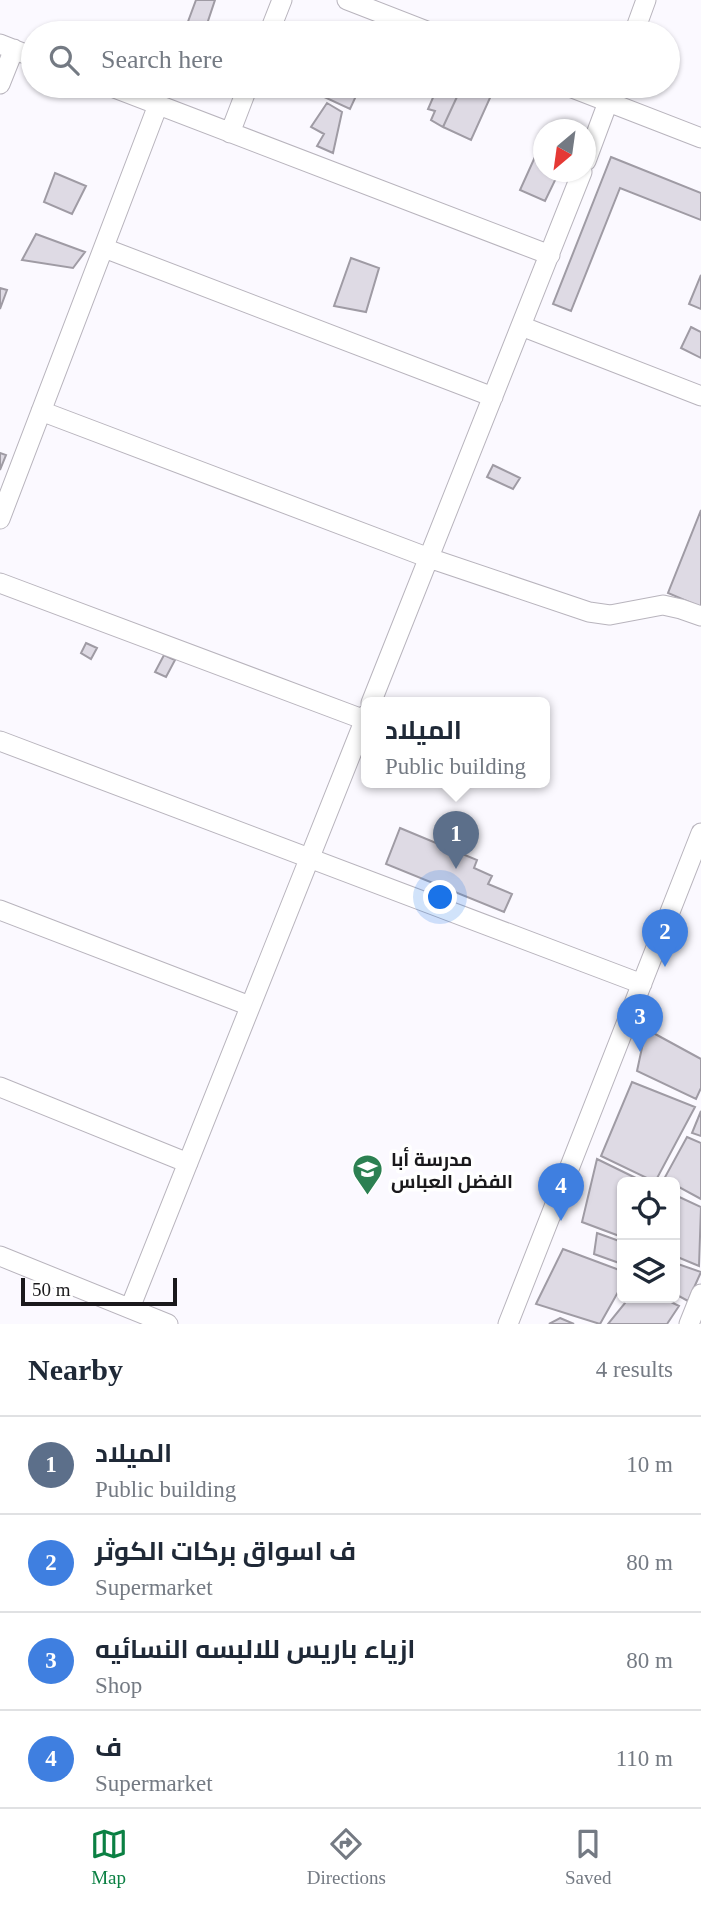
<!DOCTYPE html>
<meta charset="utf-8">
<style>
body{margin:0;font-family:"Times New Roman",Cairo,serif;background:#f6f6f7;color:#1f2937}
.controls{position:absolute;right:21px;bottom:21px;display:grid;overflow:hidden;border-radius:10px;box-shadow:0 2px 5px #0004}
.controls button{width:63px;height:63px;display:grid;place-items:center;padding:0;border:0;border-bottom:2px solid #e0e1e3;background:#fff;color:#1f2937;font:35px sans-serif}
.compass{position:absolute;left:533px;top:119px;width:63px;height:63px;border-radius:50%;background:#fff;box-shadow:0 2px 5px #0004;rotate:209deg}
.scale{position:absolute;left:21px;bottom:18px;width:156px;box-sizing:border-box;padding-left:7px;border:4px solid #1a191c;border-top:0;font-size:19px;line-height:24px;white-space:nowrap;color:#1a191c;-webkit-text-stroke:5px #fff;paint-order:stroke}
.you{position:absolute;left:441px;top:898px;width:24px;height:24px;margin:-18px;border:5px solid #fff;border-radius:50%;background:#1a73e8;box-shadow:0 0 0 10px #1a73e833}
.badge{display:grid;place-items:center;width:46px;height:46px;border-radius:50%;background:#0b8043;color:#fff;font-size:23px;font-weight:700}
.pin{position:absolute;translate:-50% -58px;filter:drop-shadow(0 2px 4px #0008)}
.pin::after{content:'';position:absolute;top:37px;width:24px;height:21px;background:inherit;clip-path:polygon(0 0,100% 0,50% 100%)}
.popup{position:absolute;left:361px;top:697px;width:189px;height:91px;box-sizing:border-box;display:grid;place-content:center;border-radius:10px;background:#fff;filter:drop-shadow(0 2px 5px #0005);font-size:23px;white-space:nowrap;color:#747a83}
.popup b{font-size:26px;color:#1f2937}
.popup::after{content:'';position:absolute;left:50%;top:100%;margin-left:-14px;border:14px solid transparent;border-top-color:#fff}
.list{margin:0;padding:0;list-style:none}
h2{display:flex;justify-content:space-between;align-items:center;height:91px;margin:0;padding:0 28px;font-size:30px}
h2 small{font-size:23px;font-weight:400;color:#747a83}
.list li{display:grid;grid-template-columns:46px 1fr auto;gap:21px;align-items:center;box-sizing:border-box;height:98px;padding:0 28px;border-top:2px solid #e0e1e3}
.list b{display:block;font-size:26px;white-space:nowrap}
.list p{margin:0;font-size:23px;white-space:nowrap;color:#747a83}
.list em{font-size:23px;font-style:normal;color:#747a83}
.icon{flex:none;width:38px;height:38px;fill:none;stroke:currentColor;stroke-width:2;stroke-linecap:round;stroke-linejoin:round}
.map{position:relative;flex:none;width:701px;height:1324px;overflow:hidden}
.search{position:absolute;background:#fff;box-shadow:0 2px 5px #0004;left:21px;right:21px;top:21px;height:77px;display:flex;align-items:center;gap:18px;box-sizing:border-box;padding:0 24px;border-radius:38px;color:#747a83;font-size:26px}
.sheet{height:483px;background:#fff}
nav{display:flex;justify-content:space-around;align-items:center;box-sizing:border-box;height:98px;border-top:2px solid #e0e1e3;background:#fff;font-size:19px;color:#747a83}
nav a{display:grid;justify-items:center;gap:4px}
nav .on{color:#0b8043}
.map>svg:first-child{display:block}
</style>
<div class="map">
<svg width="701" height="1324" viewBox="0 0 701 1324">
<rect width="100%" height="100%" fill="#fbf9ff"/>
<path fill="#dedae4" stroke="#9f9ba4" stroke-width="2" d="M 196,0 L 215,0 L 204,33 L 196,33 L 186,27 Z
M 326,86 L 336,86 L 356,96 L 350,109 L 322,96 Z
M 438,86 L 462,86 L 443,127 L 431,120 L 435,111 L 428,109 Z
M 462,86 L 488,86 L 494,89 L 471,140 L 443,127 Z
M 327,103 L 342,112 L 333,153 L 317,146 L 324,134 L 311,127 Z
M 544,137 L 544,172 L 559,172 L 545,201 L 520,190 Z
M 611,157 L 701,193 L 701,220 L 620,188 L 571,311 L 553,304 Z
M 55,173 L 86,186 L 72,214 L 44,202 Z
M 36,234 L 85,252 L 73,268 L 22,260 Z
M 351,258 L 379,268 L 366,312 L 334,306 Z
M 701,275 L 701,309 L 689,304 Z
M 0,288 L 7,290 L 0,309 Z
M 691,327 L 701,332 L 701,358 L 681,348 Z
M 0,453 L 6,455 L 0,470 Z
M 493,465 L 520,478 L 513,489 L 487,477 Z
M 701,510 L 701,607 L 668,593 Z
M 86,643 L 97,648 L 91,659 L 81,653 Z
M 164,655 L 175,660 L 166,677 L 155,672 Z
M 400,828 L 477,860 L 474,868 L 492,876 L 488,884 L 512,894 L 504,912 L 386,864 Z
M 646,1029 L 701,1059 L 701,1088 L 696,1099 L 637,1071 Z
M 632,1082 L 695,1107 L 655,1182 L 601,1156 Z
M 701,1111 L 701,1136 L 692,1133 Z
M 687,1137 L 701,1143 L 701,1199 L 675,1185 L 675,1182 L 664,1179 Z
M 597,1159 L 644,1182 L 622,1182 L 622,1237 L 582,1222 Z
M 675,1195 L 701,1207 L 699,1266 L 675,1256 Z
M 597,1233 L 622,1242 L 622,1264 L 594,1254 Z
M 563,1249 L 622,1271 L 622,1285 L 600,1324 L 536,1304 Z
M 675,1263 L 701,1272 L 688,1301 L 675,1294 Z
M 629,1298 L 663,1298 L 679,1306 L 667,1324 L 608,1324 Z
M 560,1318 L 574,1324 L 549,1324 Z"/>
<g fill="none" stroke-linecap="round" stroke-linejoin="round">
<defs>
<path id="minor" d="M 347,0 L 432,33
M 269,33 L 282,0
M 634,33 L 646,0
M 0,44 L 33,57
M 0,84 L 14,49
M 109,86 L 550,255
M 567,86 L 701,138
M 230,133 L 248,86
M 586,161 L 614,86
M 104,248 L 493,397
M 521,326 L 701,396
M 41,411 L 429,558 L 589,612 L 610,615 L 663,605 L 681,609 L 701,616
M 0,519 L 158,105
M 0,583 L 365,720
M 371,703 L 582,172
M 0,741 L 642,984
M 0,910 L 250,1006
M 0,1087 L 188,1163
M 0,1256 L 168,1324
M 130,1308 L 367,714
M 508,1324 L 701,833
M 689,1324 L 701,1294"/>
</defs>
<use href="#minor" stroke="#b8b4bd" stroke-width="21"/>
<use href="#minor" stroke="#fff" stroke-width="19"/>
</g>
<defs>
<symbol id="school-pin" viewBox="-11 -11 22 30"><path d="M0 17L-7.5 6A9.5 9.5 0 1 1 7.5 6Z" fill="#2c8052" stroke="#fff"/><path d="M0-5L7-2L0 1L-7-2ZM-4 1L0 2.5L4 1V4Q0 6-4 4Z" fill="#fff"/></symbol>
</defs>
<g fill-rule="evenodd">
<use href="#school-pin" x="350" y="1152" width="35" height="47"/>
</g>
<g text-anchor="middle" stroke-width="7" stroke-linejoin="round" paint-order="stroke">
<g font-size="19" font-weight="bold" fill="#1a191c" stroke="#fff" text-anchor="start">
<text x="391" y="1166">مدرسة أبا<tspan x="391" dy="22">الفضل العباس</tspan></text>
</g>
</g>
</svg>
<div class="controls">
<button><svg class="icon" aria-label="locate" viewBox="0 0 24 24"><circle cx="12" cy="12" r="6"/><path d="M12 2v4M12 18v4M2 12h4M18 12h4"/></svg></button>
<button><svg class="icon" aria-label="layers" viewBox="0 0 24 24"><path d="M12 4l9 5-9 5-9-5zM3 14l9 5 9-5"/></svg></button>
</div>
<svg class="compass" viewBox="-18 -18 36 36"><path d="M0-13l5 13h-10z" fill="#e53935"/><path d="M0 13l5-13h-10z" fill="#747a83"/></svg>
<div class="scale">50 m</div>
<div class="you"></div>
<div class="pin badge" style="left:456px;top:869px;background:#5c6f8a">1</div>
<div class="popup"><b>الميلاد</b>Public building</div>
<div class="pin badge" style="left:665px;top:967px;background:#3f7fe0">2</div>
<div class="pin badge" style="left:640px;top:1052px;background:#3f7fe0">3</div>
<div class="pin badge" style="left:561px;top:1221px;background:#3f7fe0">4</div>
<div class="search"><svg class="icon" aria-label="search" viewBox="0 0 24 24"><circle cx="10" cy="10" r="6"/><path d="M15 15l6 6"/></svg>Search here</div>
</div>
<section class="sheet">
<h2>Nearby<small>4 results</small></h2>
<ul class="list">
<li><span class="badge" style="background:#5c6f8a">1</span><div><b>الميلاد</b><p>Public building</p></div><em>10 m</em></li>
<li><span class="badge" style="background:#3f7fe0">2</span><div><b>ف اسواق بركات الكوثر</b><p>Supermarket</p></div><em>80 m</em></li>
<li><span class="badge" style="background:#3f7fe0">3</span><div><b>ازياء باريس للالبسه النسائيه</b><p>Shop</p></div><em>80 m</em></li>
<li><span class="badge" style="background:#3f7fe0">4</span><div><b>ف</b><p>Supermarket</p></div><em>110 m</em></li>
</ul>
</section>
<nav>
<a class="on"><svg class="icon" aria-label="map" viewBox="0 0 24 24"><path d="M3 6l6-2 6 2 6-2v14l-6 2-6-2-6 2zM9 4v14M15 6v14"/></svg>Map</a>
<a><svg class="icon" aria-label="directions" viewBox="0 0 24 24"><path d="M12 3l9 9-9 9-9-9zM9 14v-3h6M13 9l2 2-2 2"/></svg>Directions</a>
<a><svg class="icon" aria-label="saved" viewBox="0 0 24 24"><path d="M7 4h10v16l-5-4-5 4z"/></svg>Saved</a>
</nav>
